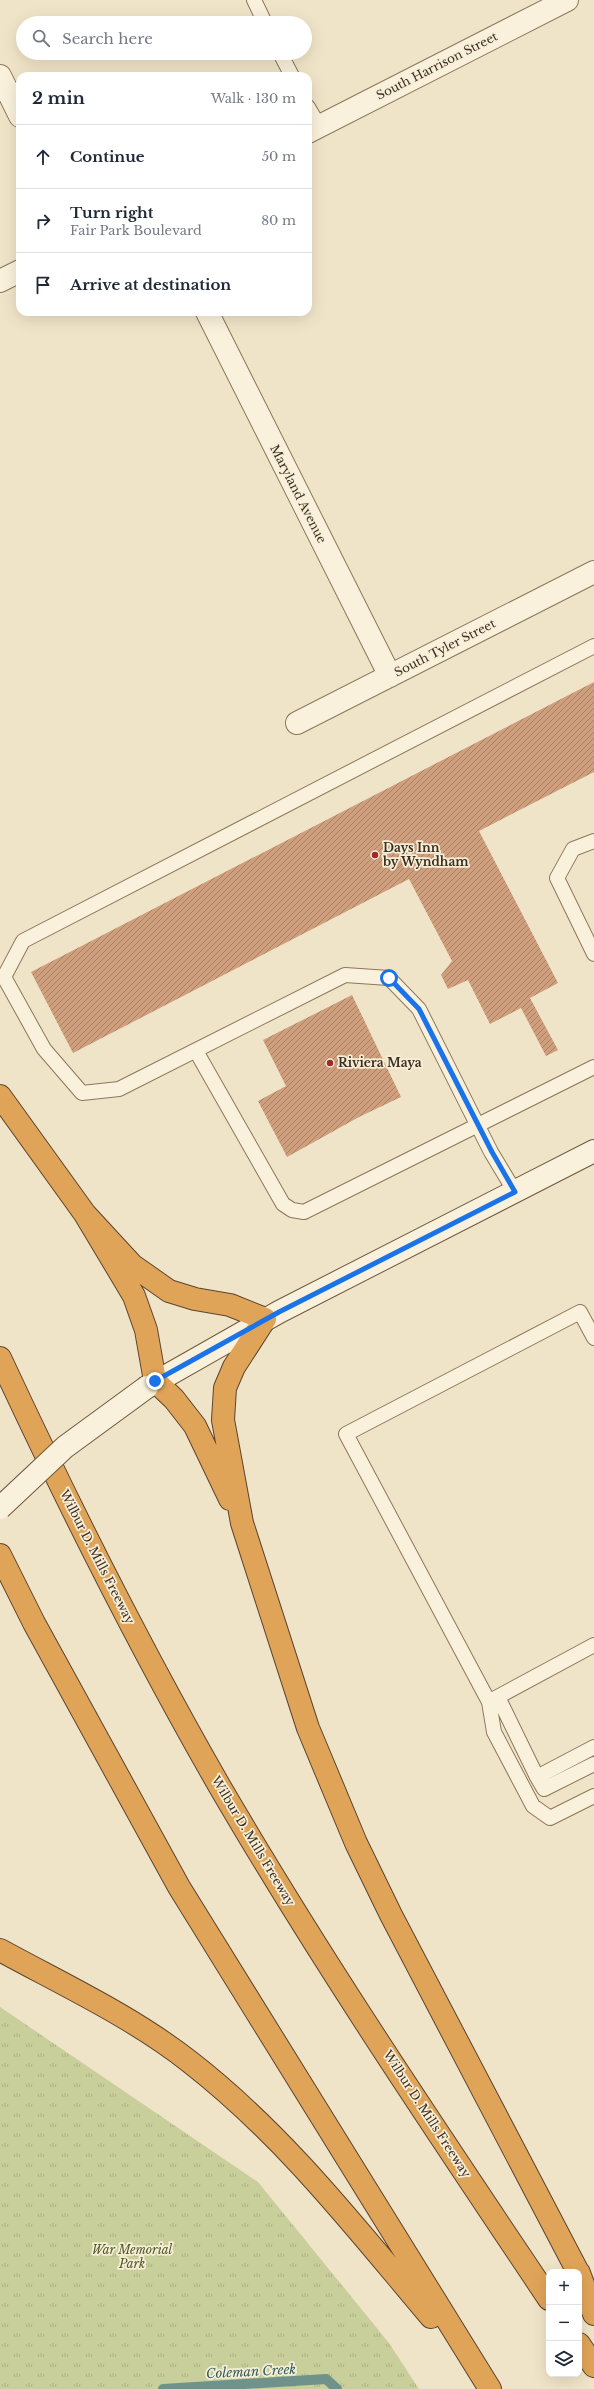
<!DOCTYPE html>
<meta charset="utf-8">
<style>
body{margin:0;font-family:"Libre Baskerville",serif;background:#f6f6f7;color:#1f2937}
.controls{position:absolute;right:12px;bottom:12px;display:grid;overflow:hidden;border-radius:8px;box-shadow:0 4px 16px #0002}
.controls button{width:36px;height:36px;display:grid;place-items:center;padding:0;border:0;border-bottom:1px solid #e0e1e3;background:#fff;color:#1f2937;font:20px sans-serif}
.stop{position:absolute;width:12px;height:12px;margin:-9px;border:3px solid #1a73e8;border-radius:50%;background:#fff}
.stop.end{background:#1a73e8;border-color:#fff;box-shadow:0 1px 4px #0008}
.list{margin:0;padding:0;list-style:none}
h2{display:flex;justify-content:space-between;align-items:center;height:52px;margin:0;padding:0 16px;font-size:17px}
h2 small{font-size:13px;font-weight:400;color:#747a83}
.list li{display:grid;grid-template-columns:26px 1fr auto;gap:12px;align-items:center;box-sizing:border-box;height:64px;padding:0 16px;border-top:1px solid #e0e1e3}
.list b{display:block;font-size:15px;white-space:nowrap}
.list p{margin:0;font-size:13px;white-space:nowrap;color:#747a83}
.list em{font-size:13px;font-style:normal;color:#747a83}
.icon{flex:none;width:22px;height:22px;fill:none;stroke:currentColor;stroke-width:2;stroke-linecap:round;stroke-linejoin:round}
.map{position:relative;flex:none;width:594px;height:2389px;overflow:hidden}
.search{position:absolute;background:#fff;box-shadow:0 4px 16px #0002;left:16px;top:16px;width:296px;height:44px;display:flex;align-items:center;gap:10px;box-sizing:border-box;padding:0 14px;border-radius:22px;color:#747a83;font-size:15px}
.panel{position:absolute;background:#fff;box-shadow:0 4px 16px #0002;left:16px;top:72px;width:296px;height:244px;border-radius:12px}
.map>svg:first-child{display:block}
</style>
<div class="map">
<svg width="594" height="2389" viewBox="0 0 594 2389">
<defs>
<pattern id="park-tufts" width="24" height="20" patternUnits="userSpaceOnUse"><rect width="24" height="20" fill="#c9cf9b"/><path d="M3 7l-1-3M5 7V3M7 7l1-3M15 17l-1-3M17 17v-4M19 17l1-3" fill="none" stroke="#aeb285"/></pattern>
<pattern id="building-hatch" width="6" height="6" patternUnits="userSpaceOnUse"><rect width="6" height="6" fill="#cf9f7d"/><path d="M-1 1l2-2M0 6l6-6M5 7l2-2" fill="none" stroke="#a98266"/></pattern>
</defs>
<rect width="100%" height="100%" fill="#f0e4c8"/>
<path fill="url(#park-tufts)" d="M 0,2007 L 258,2182 L 389,2343 L 419,2389 L 0,2389 Z"/>
<g fill="none" stroke-linecap="round" stroke-linejoin="round">
<path stroke="#6f938a" stroke-width="10" d="M 163,2389 L 326,2379 L 337,2389"/>
</g>
<path fill="url(#building-hatch)" d="M 594,682 L 594,772 L 479,831 L 558,983 L 530,998 L 558,1050 L 546,1056 L 521,1008 L 490,1024 L 468,980 L 448,989 L 441,975 L 452,961 L 409,879 L 73,1053 L 31,972 Z
M 352,995 L 401,1097 L 359,1117 L 287,1157 L 258,1101 L 286,1086 L 263,1040 Z"/>
<g fill="none" stroke-linecap="round" stroke-linejoin="round">
<defs>
<path id="service" d="M 254,0 L 265,23
M 280,53 L 292,76
M 308,107 L 319,126
M 594,841 L 573,849 L 557,878 L 594,954
M 196,1051 L 283,1204 L 292,1210 L 304,1212 L 594,1067
M 515,1192 L 491,1152 L 419,1009 L 389,978 L 345,975 L 119,1089 L 82,1093 L 44,1049 L 4,977 L 23,941 L 594,646
M 594,1338 L 580,1312 L 346,1434 L 489,1702 L 494,1732 L 533,1806 L 550,1818 L 594,1796
M 498,1697 L 537,1777 L 594,1747
M 490,1701 L 594,1645
M 537,1777 L 544,1789 L 594,1764"/>
<path id="minor" d="M 0,76 L 20,116
M 308,132 L 567,0
M 0,281 L 20,271
M 207,312 L 390,676
M 297,723 L 594,572"/>
<path id="secondary" d="M 147,1387 L 279,1312 L 594,1151"/>
<path id="motorway" d="M 0,1096 L 85,1214 L 134,1296 L 146,1330 L 155,1381 L 174,1399 L 195,1426 L 230,1499
M 85,1214 L 132,1265 L 169,1291 L 195,1299 L 230,1305 L 265,1319 L 234,1367 L 225,1388 L 223,1420 L 242,1523 L 308,1728 L 356,1843 L 391,1915 L 578,2272
M 0,1358 C 68,1504 140,1648 220,1787 C 322,1962 436,2130 549,2299
M 0,1555 L 34,1623 L 179,1887 L 490,2389
M 0,1950 C 64,1985 133,2017 190,2062 C 284,2135 355,2227 431,2317
M 579,2273 L 594,2314
M 579,2344 L 594,2366"/>
</defs>
<use href="#service" stroke="#8d765c" stroke-width="16"/>
<use href="#minor" stroke="#8d765c" stroke-width="24"/>
<use href="#secondary" stroke="#6f573f" stroke-width="24"/>
<use href="#motorway" stroke="#5b4430" stroke-width="24"/>
<use href="#service" stroke="#faf1dc" stroke-width="14"/>
<use href="#minor" stroke="#faf1dc" stroke-width="22"/>
<use href="#secondary" stroke="#faf1dc" stroke-width="22"/>
<use href="#motorway" stroke="#e0a458" stroke-width="22"/>
<defs>
<path id="secondary-bridge" d="M 0,1508 L 65,1447 L 147,1387"/>
</defs>
<use href="#secondary-bridge" stroke="#6f573f" stroke-width="24" stroke-linecap="butt"/>
<use href="#secondary-bridge" stroke="#faf1dc" stroke-width="22"/>
</g>
<g fill="none" stroke-linecap="round" stroke-linejoin="round">
<path stroke="#1a73e8" stroke-width="5" d="M 155,1381 L 279,1312 L 515,1192 L 492,1152 L 419,1009 L 389,978"/>
</g>
<g fill="#9e2a2b" stroke="#f7eed8" stroke-width="1.5">
<circle cx="375" cy="855" r="4"/>
<circle cx="330" cy="1063" r="4"/>
</g>
<g text-anchor="middle" stroke-width="3.5" stroke-linejoin="round" paint-order="stroke">
<g font-size="12" fill="#3d2e20" stroke="#f7eed8">
<text transform="translate(437 66) rotate(-27)" y="4">South Harrison Street</text>
<text transform="translate(298 494) rotate(63)" y="4">Maryland Avenue</text>
<text transform="translate(445 648) rotate(-27)" y="4">South Tyler Street</text>
<text transform="translate(97 1557) rotate(63)" y="4">Wilbur D. Mills Freeway</text>
<text transform="translate(253 1841) rotate(59)" y="4">Wilbur D. Mills Freeway</text>
<text transform="translate(427 2114) rotate(57)" y="4">Wilbur D. Mills Freeway</text>
</g>
<g font-size="12" font-weight="bold" fill="#3d2e20" stroke="#f7eed8" text-anchor="start">
<text x="383" y="852">Days Inn<tspan x="383" dy="14">by Wyndham</tspan></text>
<text x="338" y="1067">Riviera Maya</text>
</g>
<g font-size="12" font-style="italic" fill="#4d5a26" stroke="#f7eed8">
<text x="132" y="2254">War Memorial<tspan x="132" dy="14">Park</tspan></text>
</g>
<g font-size="13" font-style="italic" fill="#2f5d5a" stroke="#f7eed8">
<text transform="translate(251 2371) rotate(-3)" y="5">Coleman Creek</text>
</g>
</g>
</svg>
<div class="controls">
<button>+</button>
<button>−</button>
<button><svg class="icon" aria-label="layers" viewBox="0 0 24 24"><path d="M12 4l9 5-9 5-9-5zM3 14l9 5 9-5"/></svg></button>
</div>
<div class="stop" style="left:389px;top:978px"></div>
<div class="stop end" style="left:155px;top:1381px"></div>
<div class="search"><svg class="icon" aria-label="search" viewBox="0 0 24 24"><circle cx="10" cy="10" r="6"/><path d="M15 15l6 6"/></svg>Search here</div>
<section class="panel">
<h2>2 min<small>Walk · 130 m</small></h2>
<ul class="list">
<li><svg class="icon" aria-label="ahead" viewBox="0 0 24 24"><path d="M12 20V5M6 11l6-6 6 6"/></svg><div><b>Continue</b></div><em>50 m</em></li>
<li><svg class="icon" aria-label="right" viewBox="0 0 24 24"><path d="M7 20v-9h11M14 6l5 5-5 5"/></svg><div><b>Turn right</b><p>Fair Park Boulevard</p></div><em>80 m</em></li>
<li><svg class="icon" aria-label="arrive" viewBox="0 0 24 24"><path d="M6 21V4h12l-3 4 3 4H6"/></svg><div><b>Arrive at destination</b></div></li>
</ul>
</section>
</div>
